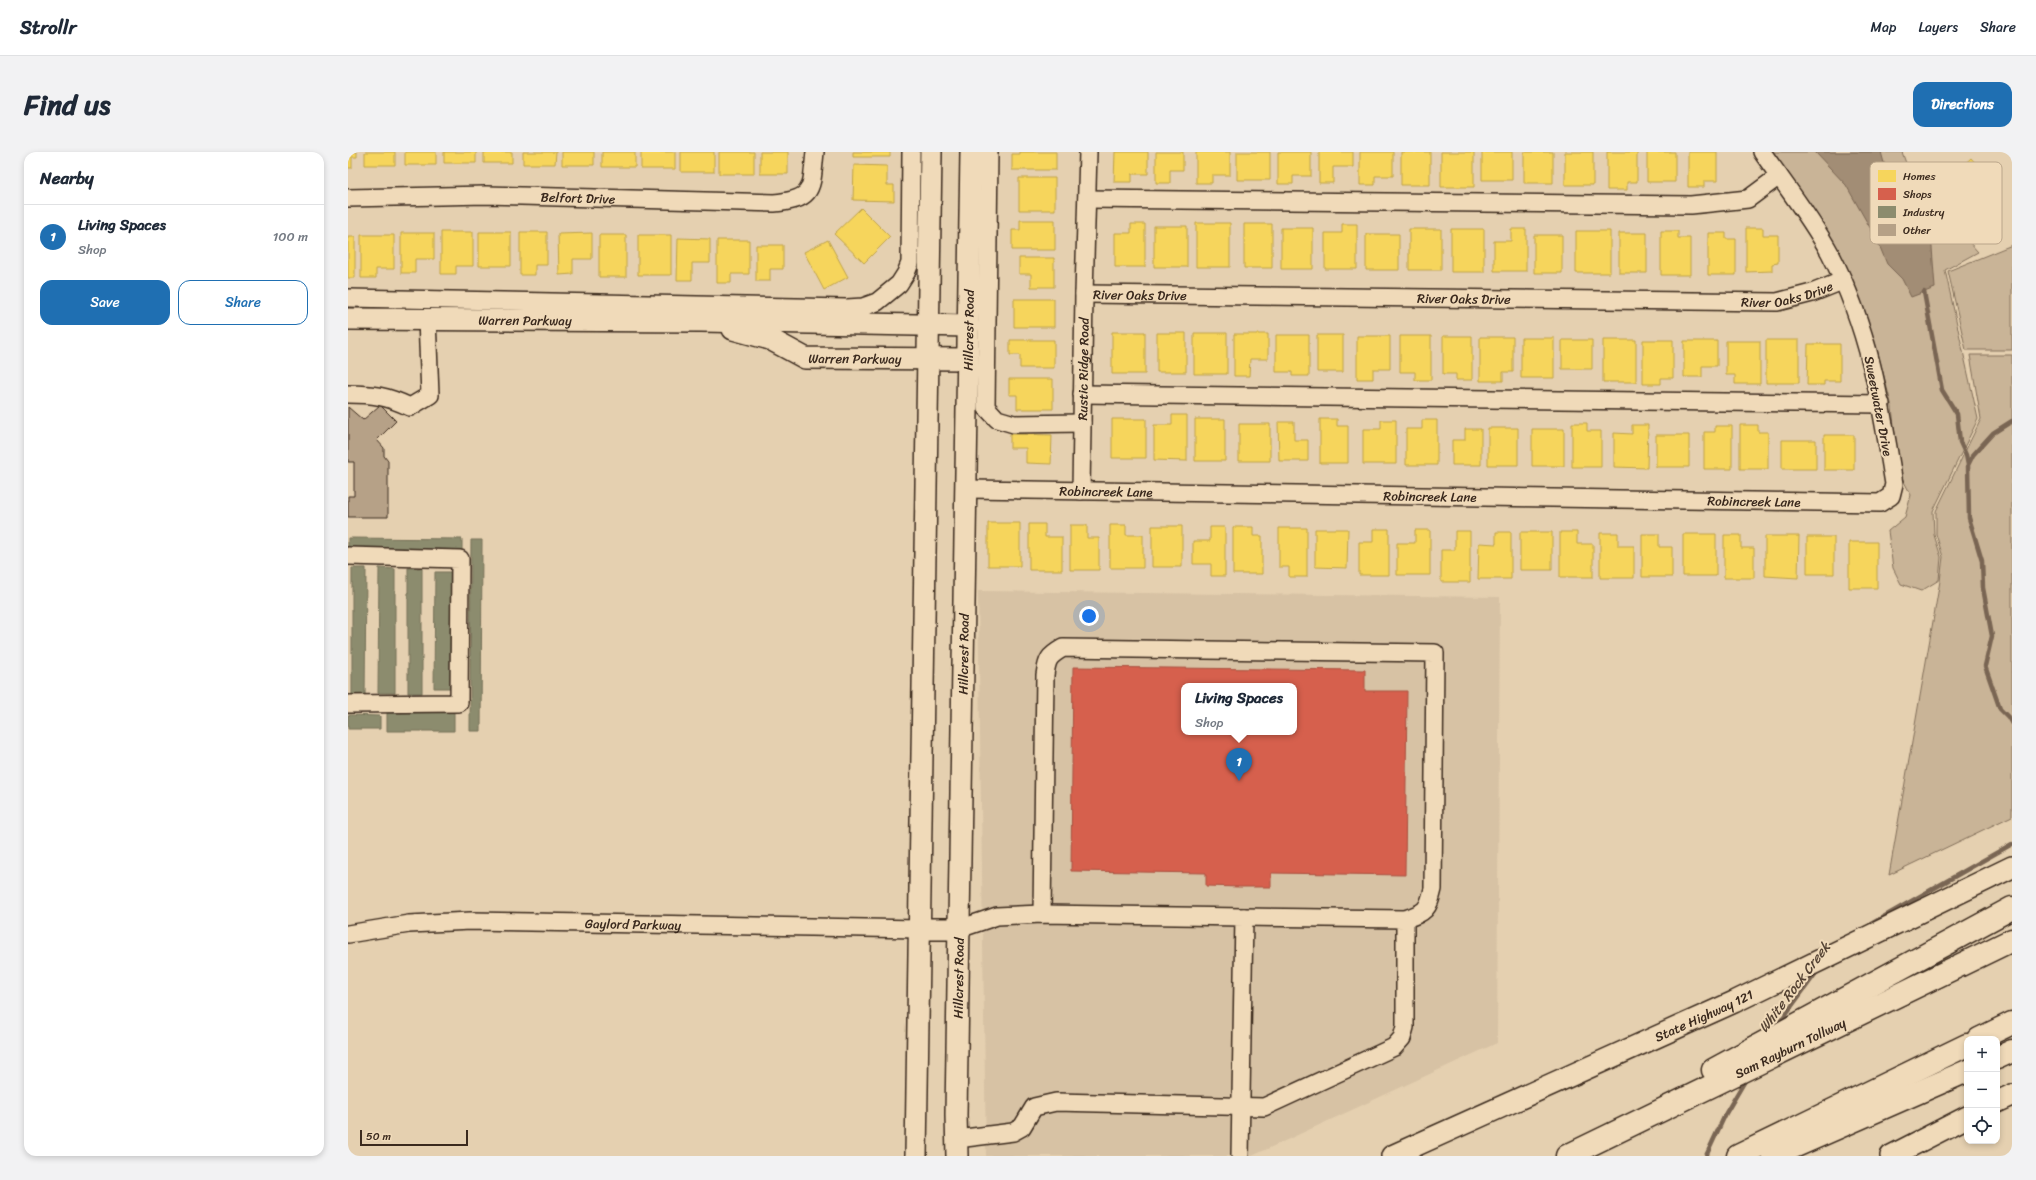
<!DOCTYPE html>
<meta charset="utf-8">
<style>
body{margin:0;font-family:Sriracha,sans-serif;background:#f2f2f3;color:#1f2937}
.controls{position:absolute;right:12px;bottom:12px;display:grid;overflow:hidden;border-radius:8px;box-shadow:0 2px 6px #0003}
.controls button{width:36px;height:36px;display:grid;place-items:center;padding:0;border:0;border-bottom:1px solid #e0e1e3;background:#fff;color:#1f2937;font:20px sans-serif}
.scale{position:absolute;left:12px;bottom:10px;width:108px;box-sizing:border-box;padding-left:4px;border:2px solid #3b2a1e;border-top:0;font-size:11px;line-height:14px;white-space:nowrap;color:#3b2a1e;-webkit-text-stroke:3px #f0dab9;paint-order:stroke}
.you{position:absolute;left:741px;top:464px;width:14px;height:14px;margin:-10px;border:3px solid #fff;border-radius:50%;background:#1a73e8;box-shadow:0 0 0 6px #1a73e833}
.badge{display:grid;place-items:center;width:26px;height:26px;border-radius:50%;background:#1f6fb2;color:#fff;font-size:13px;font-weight:700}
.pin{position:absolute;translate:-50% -33px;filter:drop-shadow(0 1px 2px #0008)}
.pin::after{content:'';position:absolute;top:21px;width:14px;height:12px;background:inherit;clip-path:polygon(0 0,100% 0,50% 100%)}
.popup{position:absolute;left:833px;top:531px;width:116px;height:52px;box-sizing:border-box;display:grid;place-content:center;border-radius:8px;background:#fff;filter:drop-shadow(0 1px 3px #0005);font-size:13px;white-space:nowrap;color:#747a83}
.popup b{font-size:15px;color:#1f2937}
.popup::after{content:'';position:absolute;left:50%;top:100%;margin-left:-8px;border:8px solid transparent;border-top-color:#fff}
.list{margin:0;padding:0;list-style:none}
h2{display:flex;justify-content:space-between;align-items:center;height:52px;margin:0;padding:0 16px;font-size:17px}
h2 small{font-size:13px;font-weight:400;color:#747a83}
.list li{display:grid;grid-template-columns:26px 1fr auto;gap:12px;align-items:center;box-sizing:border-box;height:64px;padding:0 16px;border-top:1px solid #e0e1e3}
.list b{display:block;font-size:15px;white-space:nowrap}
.list p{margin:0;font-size:13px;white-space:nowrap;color:#747a83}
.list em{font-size:13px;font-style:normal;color:#747a83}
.actions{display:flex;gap:8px;padding:12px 16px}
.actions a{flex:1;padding:9px 0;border:1px solid #1f6fb2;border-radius:12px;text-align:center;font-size:14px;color:#1f6fb2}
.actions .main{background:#1f6fb2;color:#fff}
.icon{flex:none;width:22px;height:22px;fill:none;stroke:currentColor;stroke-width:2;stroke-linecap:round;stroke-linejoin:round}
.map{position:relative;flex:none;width:1664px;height:1004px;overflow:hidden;border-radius:12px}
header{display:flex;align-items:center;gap:24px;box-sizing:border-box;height:56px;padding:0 20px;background:#fff;border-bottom:1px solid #e0e1e3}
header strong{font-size:19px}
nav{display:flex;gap:22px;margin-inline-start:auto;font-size:14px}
.intro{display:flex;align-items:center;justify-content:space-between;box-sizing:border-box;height:96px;padding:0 24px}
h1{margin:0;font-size:28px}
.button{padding:10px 18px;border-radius:12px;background:#1f6fb2;color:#fff;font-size:14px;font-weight:700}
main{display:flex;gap:24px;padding:0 24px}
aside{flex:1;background:#fff;border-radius:12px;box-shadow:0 2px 6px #0003}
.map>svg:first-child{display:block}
</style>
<header>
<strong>Strollr</strong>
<nav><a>Map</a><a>Layers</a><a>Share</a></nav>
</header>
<div class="intro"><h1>Find us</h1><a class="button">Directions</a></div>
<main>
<aside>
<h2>Nearby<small></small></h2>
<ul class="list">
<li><span class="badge">1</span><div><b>Living Spaces</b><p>Shop</p></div><em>100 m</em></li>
</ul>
<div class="actions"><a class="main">Save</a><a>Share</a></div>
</aside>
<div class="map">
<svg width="1664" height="1004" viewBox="0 0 1664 1004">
<rect width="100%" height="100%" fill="#e5d0b0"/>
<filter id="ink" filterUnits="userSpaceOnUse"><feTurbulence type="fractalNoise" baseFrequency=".025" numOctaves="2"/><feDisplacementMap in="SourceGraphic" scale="8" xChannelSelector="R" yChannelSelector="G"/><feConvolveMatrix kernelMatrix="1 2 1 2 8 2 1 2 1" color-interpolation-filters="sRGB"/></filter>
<g filter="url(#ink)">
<path fill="#d7c2a4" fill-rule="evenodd" d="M 630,439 L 1152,445 L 1149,891 L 904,1004 L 638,1004 ZM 836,534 L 946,534 L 946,580 L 836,580 Z"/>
<path fill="#c9b497" stroke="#826f5a" d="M 1423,0 L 1554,0 L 1563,25 L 1630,100 L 1597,118 L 1630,267 L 1585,359 L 1586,383 L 1593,405 L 1591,428 L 1573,439 L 1553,432 L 1545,416 L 1540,379 L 1557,365 L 1563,343 L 1551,320 L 1544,255 L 1528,194 L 1507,137 L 1487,95 L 1460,49 Z
M 1664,93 L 1664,198 L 1618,198 L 1600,119 Z
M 1622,203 L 1664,203 L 1664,664 L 1541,723 L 1592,429 L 1595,405 L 1588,382 L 1588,359 L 1633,267 Z"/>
<path fill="#a28d75" stroke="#796552" d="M 1467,0 L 1533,0 L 1539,22 L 1550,42 L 1583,82 L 1587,136 L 1563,145 L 1554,127 L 1539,112 L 1529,88 L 1498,33 Z"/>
<path fill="#f6d55c" stroke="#bea249" d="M 0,0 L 9,0 L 9,5 L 4,5 L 4,16 L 0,16 Z
M 17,0 L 47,0 L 47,13 L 17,13 Z
M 57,0 L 88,0 L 88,13 L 57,13 Z
M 96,0 L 128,0 L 128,11 L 96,11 Z
M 136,0 L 164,0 L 164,11 L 136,11 Z
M 175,0 L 208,0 L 207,12 L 175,12 Z
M 214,0 L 246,0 L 246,13 L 214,13 Z
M 254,0 L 287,0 L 287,15 L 254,15 Z
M 293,0 L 327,0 L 327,17 L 293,17 Z
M 333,0 L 366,0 L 366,20 L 333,20 Z
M 371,0 L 406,0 L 406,22 L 371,22 Z
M 412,0 L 440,0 L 440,22 L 412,22 Z
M 505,0 L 542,0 L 542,5 L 505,5 Z
M 672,0 L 708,0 L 708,18 L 664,18 L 664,2 L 672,2 Z
M 767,0 L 800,0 L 800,22 L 784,22 L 784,30 L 766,30 Z
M 808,0 L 835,0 L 835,18 L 822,18 L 822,31 L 808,31 Z
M 848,0 L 882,0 L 882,23 L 864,23 L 864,31 L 848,31 Z
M 889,0 L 922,0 L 922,28 L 889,28 Z
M 930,0 L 963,0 L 963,24 L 945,24 L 945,32 L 930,32 Z
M 971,0 L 1005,0 L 1005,15 L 985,15 L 985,31 L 971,31 Z
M 1012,0 L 1045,0 L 1045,24 L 1027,24 L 1027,33 L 1012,33 Z
M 1053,0 L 1082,0 L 1082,33 L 1053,33 Z
M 1093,0 L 1126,0 L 1126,35 L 1093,35 Z
M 1134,0 L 1164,0 L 1164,28 L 1134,28 Z
M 1176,0 L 1205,0 L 1205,31 L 1176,31 Z
M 1217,0 L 1245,0 L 1245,33 L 1217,33 Z
M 1259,0 L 1289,0 L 1289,30 L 1279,30 L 1279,38 L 1259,38 Z
M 1299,0 L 1327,0 L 1327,30 L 1299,30 Z
M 1340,0 L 1369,0 L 1369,29 L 1356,29 L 1356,35 L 1340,35 Z
M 1623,6 L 1646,32 L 1620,54 L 1598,29 Z
M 506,13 L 539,14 L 539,33 L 546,33 L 546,49 L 505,48 Z
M 671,26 L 707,26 L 707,58 L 671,58 Z
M 513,56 L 542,85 L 516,111 L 486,82 Z
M 672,68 L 707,68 L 707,98 L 664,98 L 664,78 L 672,78 Z
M 848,71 L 882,71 L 882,115 L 848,115 Z
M 783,72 L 797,72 L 797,115 L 767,115 L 767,81 L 783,81 Z
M 896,72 L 924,72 L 924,116 L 896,116 Z
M 994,72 L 1009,72 L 1009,117 L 977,117 L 977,81 L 994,81 Z
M 806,74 L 839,74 L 839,115 L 806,115 Z
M 933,76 L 965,76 L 965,117 L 933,117 Z
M 1398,76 L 1415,76 L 1415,83 L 1430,83 L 1430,111 L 1424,112 L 1424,119 L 1398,120 Z
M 1061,77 L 1093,77 L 1093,118 L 1061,118 Z
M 1103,77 L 1136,77 L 1136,120 L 1103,120 Z
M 1163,77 L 1178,77 L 1178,119 L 1146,119 L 1146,89 L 1163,89 Z
M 1228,79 L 1262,79 L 1262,121 L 1228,121 Z
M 1313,79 L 1330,79 L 1330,86 L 1342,86 L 1342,123 L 1313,123 Z
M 93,80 L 125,80 L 125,114 L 108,114 L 108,122 L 93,122 Z
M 131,80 L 163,80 L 163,114 L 131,114 Z
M 172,80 L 199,80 L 199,113 L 187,113 L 187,123 L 172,123 Z
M 53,81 L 86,81 L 86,107 L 67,107 L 67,121 L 53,121 Z
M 244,81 L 244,107 L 225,107 L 225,122 L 211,123 L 210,82 Z
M 1271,81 L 1299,81 L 1299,121 L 1271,121 Z
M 1360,81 L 1378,81 L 1378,87 L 1388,87 L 1388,123 L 1360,123 Z
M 1018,82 L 1051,82 L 1051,118 L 1018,118 Z
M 13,83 L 46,83 L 46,117 L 28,117 L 28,126 L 13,126 Z
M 251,83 L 278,83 L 278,125 L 251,125 Z
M 290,83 L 323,83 L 323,123 L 290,123 Z
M 1186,83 L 1214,83 L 1214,121 L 1186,121 Z
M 0,85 L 7,85 L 7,126 L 0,126 Z
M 330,86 L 362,87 L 362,111 L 344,111 L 344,128 L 329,128 Z
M 369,88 L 401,88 L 401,122 L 383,122 L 383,131 L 369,131 Z
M 480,88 L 500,125 L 476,138 L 456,100 Z
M 408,93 L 435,93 L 435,117 L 422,117 L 422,129 L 408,129 Z
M 671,106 L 706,106 L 706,135 L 683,135 L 683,122 L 671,122 Z
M 666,147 L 706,147 L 706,175 L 666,175 Z
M 764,180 L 797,180 L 797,222 L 764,222 Z
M 809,181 L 838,181 L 838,220 L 809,220 Z
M 846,181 L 879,181 L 879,222 L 846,222 Z
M 886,182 L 920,182 L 920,207 L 902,207 L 901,224 L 886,224 Z
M 928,183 L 961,183 L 961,224 L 944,224 L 944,220 L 928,220 Z
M 969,183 L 995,183 L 995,220 L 969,220 Z
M 1009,184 L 1042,184 L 1042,217 L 1025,217 L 1025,227 L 1009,227 Z
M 1052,184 L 1083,184 L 1083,228 L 1067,228 L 1067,220 L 1052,220 Z
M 1095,184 L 1124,184 L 1124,228 L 1108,228 L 1108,222 L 1095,222 Z
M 1132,185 L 1165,185 L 1165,220 L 1155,220 L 1155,229 L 1132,229 Z
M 1173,186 L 1206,186 L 1206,226 L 1173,226 Z
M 662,188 L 706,188 L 706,216 L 672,216 L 672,203 L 662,203 Z
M 1214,188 L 1244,188 L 1244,217 L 1214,217 Z
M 1255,188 L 1288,188 L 1288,230 L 1255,230 Z
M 1295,188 L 1325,188 L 1325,226 L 1313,226 L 1313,232 L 1295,232 Z
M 1418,188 L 1451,188 L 1451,231 L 1418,231 Z
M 1336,189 L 1369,189 L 1369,214 L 1354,214 L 1354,225 L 1336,225 Z
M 1378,189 L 1412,189 L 1412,232 L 1387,232 L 1387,223 L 1378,223 Z
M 1460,192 L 1492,192 L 1492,229 L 1476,229 L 1476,233 L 1459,233 Z
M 661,227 L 705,227 L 705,257 L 669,257 L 669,243 L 661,243 Z
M 824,263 L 839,263 L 839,309 L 806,308 L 806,273 L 824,273 Z
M 764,267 L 798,267 L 798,306 L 764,306 Z
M 847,267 L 877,267 L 877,309 L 847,309 Z
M 972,267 L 989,267 L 989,274 L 1000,274 L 1000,311 L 972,311 Z
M 1033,268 L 1048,268 L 1048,312 L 1015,312 L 1015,277 L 1033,277 Z
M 1074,268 L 1089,268 L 1089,313 L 1058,313 L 1058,277 L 1074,277 Z
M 930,270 L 946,270 L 946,288 L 960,288 L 960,309 L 931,309 Z
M 1224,271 L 1239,271 L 1239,279 L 1253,279 L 1253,315 L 1224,315 Z
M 891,272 L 922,272 L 922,309 L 891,309 Z
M 1284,273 L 1300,273 L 1299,316 L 1266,315 L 1266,281 L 1284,282 Z
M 1392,273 L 1410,273 L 1410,280 L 1420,280 L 1420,317 L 1392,317 Z
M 1367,274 L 1384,274 L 1384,317 L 1356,317 L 1356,280 L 1367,280 Z
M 1140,276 L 1170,276 L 1170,313 L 1140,313 Z
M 1117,277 L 1133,277 L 1133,313 L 1104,313 L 1104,288 L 1117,288 Z
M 1184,277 L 1216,277 L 1216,314 L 1184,314 Z
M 662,282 L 704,283 L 703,312 L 678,311 L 678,296 L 662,296 Z
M 1308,283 L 1341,283 L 1341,315 L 1308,315 Z
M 1476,283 L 1506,283 L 1506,318 L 1476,318 Z
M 1434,288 L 1468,288 L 1468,317 L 1434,317 Z
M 640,371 L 672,371 L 672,414 L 640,414 Z
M 681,372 L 697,372 L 697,385 L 714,385 L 714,418 L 681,418 Z
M 722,373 L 739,373 L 739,386 L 751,386 L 751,418 L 722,418 Z
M 762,373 L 778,373 L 778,383 L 795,383 L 795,416 L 762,416 Z
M 804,374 L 834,374 L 834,415 L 804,415 Z
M 862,375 L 877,375 L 877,424 L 863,424 L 863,412 L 845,412 L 845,389 L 862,389 Z
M 885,375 L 905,375 L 905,384 L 914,384 L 914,422 L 885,422 Z
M 931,376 L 959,376 L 959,425 L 941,425 L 941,415 L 931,415 Z
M 967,377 L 1000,377 L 999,416 L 967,415 Z
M 1025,377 L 1041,377 L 1041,423 L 1011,423 L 1011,390 L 1025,390 Z
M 1067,378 L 1082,378 L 1082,423 L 1049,423 L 1049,391 L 1067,391 Z
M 1107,379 L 1122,379 L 1122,430 L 1093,430 L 1093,398 L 1107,398 Z
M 1148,380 L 1163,380 L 1163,427 L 1130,427 L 1131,391 L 1148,392 Z
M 1172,380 L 1204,380 L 1204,418 L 1172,418 Z
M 1212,380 L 1229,380 L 1229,392 L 1245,392 L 1245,425 L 1212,425 Z
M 1252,381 L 1270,381 L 1270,394 L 1286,394 L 1286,426 L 1252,426 Z
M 1294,382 L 1311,382 L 1311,395 L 1324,395 L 1324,425 L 1294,425 Z
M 1335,382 L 1368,382 L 1368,424 L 1335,424 Z
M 1376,383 L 1393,383 L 1393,396 L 1406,396 L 1406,426 L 1376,426 Z
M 1417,384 L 1451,384 L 1450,426 L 1417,424 Z
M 1459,385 L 1486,385 L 1486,422 L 1459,422 Z
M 1501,390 L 1529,390 L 1529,436 L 1501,436 Z"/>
<path fill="#d6604d" stroke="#a8503f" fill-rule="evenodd" d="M 725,515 L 1017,518 L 1017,539 L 1059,539 L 1057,723 L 923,721 L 923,735 L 891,735 L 858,734 L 858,721 L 723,719 ZM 836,534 L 946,534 L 946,580 L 836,580 Z"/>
<path fill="#8c8c6e" stroke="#746f56" d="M 0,386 L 114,387 L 114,400 L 0,400 Z
M 123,388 L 134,388 L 133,579 L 122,579 Z
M 4,416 L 18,416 L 17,547 L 4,547 Z
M 31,416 L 47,417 L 47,541 L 30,541 Z
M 60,416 L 74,416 L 74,541 L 60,541 Z
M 87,420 L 106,420 L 106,536 L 86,536 Z
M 39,558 L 106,558 L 106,579 L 39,579 Z
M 0,563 L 32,564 L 32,577 L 0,577 Z"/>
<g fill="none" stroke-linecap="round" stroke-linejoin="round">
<path stroke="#796552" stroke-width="4.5" d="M 1576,140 L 1594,238 L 1609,262 L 1612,290 L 1618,303 L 1620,313
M 1664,269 L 1645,281 L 1625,303 L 1620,313 L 1621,366 L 1634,409 L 1635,436 L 1644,484 L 1637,514 L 1652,557 L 1660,565 L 1664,572
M 1523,772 L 1664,692
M 1429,874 L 1471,817
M 1358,1004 L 1378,961 L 1398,927"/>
</g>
<path fill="#b6a187" stroke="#3b2a1e" d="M 32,253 L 48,269 L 29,288 L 36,296 L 36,304 L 40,309 L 40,365 L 0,365 L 0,344 L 6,344 L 6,310 L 0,310 L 0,255 L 15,268 Z"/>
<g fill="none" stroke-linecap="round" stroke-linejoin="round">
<defs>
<g id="minor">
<path d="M 641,0 L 638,255 L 649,267 L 666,272 L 734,271"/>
<path id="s1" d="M 0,46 L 138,43 L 426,51 C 467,47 463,37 467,0"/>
<path d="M 739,47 L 1343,53 L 1400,47 L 1431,24"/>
<path id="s2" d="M 736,142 L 1429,150 L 1464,141 L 1494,129"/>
<path d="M 0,146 L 499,156 L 515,155 L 529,150 L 551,132 L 558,121 L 562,111 L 563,0"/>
<path d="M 0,242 C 25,242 39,244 62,255 L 82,243 L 79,167"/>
<path d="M 734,242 L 1533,252"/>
<path id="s3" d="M 618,337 L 1532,351 L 1543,344 L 1546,332 C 1533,250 1521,176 1482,101 C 1463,66 1437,33 1414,0"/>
<path id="s4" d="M 733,339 L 736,142 L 740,0"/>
<path d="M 0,404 L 112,407 L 111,551 L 0,552"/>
<path d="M 694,762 L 697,523 C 699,507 701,504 715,496 L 1087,501 L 1085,737 C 1080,758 1078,760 1057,767"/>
<path d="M 611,777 L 649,764 L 694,762 L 896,765 L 892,1004"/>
<path id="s5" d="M 0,782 L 61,772 L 123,769 L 571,777"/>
<path d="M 609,987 L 665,980 L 674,975 L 686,955 L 708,950 L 916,955 L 1046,895 L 1054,886 L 1057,875 L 1057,767 L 896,765"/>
</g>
<g id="major">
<path id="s6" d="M 0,167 L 353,169 L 621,174"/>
<path id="s7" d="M 385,177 L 422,187 L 457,206 L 620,207"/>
<path d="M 571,777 L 611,777"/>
<path d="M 1649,950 L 1664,943"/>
<path d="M 568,1004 L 583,0"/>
<path id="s8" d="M 609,1004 L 608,963 L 623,0"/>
<path id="s9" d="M 1044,1004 L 1386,850 L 1664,715"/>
<path d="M 1543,1004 L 1619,965"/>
</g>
<g id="highway">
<path d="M 1631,887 L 1664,871"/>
<path d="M 1649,906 L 1664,899"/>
<path d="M 1365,918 L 1664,756"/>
<path id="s10" d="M 1219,1004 L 1664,788"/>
<path d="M 1390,1004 L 1619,893"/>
<path d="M 1425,1004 L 1619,919"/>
</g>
</defs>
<use href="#minor" stroke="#3b2a1e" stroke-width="20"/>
<use href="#major" stroke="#3b2a1e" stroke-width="24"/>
<use href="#highway" stroke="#3b2a1e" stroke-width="25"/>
<use href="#minor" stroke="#f0dab9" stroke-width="17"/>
<use href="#major" stroke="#f0dab9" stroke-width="21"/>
<use href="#highway" stroke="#f0dab9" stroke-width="22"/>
</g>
</g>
<g text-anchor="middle" stroke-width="4" stroke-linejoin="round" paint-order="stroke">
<g font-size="13" fill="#3b2a1e" stroke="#f0dab9">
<text dy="5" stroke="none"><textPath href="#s1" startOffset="230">Belfort Drive</textPath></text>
<text dy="5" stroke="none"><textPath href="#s2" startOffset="704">River Oaks Drive</textPath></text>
<text dy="5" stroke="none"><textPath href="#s2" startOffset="56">River Oaks Drive</textPath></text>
<text dy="5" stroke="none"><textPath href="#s2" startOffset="380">River Oaks Drive</textPath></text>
<text dy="5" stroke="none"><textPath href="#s6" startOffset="177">Warren Parkway</textPath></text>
<text dy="5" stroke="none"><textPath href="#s8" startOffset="826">Hillcrest Road</textPath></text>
<text dy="5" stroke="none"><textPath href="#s7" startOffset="128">Warren Parkway</textPath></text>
<text dy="5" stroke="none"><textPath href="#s4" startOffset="122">Rustic Ridge Road</textPath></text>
<text transform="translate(1531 254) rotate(79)" y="5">Sweetwater Drive</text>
<text dy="5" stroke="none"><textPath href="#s3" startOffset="140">Robincreek Lane</textPath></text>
<text dy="5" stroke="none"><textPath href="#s3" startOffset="464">Robincreek Lane</textPath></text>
<text dy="5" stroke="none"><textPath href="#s3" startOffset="788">Robincreek Lane</textPath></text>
<text dy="5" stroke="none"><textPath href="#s8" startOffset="502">Hillcrest Road</textPath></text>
<text dy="5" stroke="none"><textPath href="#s5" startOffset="286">Gaylord Parkway</textPath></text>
<text dy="5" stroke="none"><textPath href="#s8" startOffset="178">Hillcrest Road</textPath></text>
<text dy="5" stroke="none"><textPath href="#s9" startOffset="342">State Highway 121</textPath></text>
<text dy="5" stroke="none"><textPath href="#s10" startOffset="248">Sam Rayburn Tollway</textPath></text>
</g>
<g font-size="14" font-style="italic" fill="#554334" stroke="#f0dab9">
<text transform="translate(1446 835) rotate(-53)" y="5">White Rock Creek</text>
</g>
</g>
<rect x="1522" y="10" width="132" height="82" rx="6" fill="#f0dab9" stroke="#baa58a" stroke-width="1"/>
<rect x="1530" y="18" width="18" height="12" fill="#f6d55c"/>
<rect x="1530" y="36" width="18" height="12" fill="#d6604d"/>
<rect x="1530" y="54" width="18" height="12" fill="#8c8c6e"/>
<rect x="1530" y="72" width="18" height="12" fill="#b6a187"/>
<g font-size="11" fill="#3b2a1e">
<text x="1555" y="28">Homes</text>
<text x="1555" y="46">Shops</text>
<text x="1555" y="64">Industry</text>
<text x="1555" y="82">Other</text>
</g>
</svg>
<div class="controls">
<button>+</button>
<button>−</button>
<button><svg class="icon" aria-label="locate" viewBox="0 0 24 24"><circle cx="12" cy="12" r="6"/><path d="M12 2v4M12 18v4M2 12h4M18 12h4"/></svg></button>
</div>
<div class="scale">50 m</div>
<div class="you"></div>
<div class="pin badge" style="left:891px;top:629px">1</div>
<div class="popup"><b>Living Spaces</b>Shop</div>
</div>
</main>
